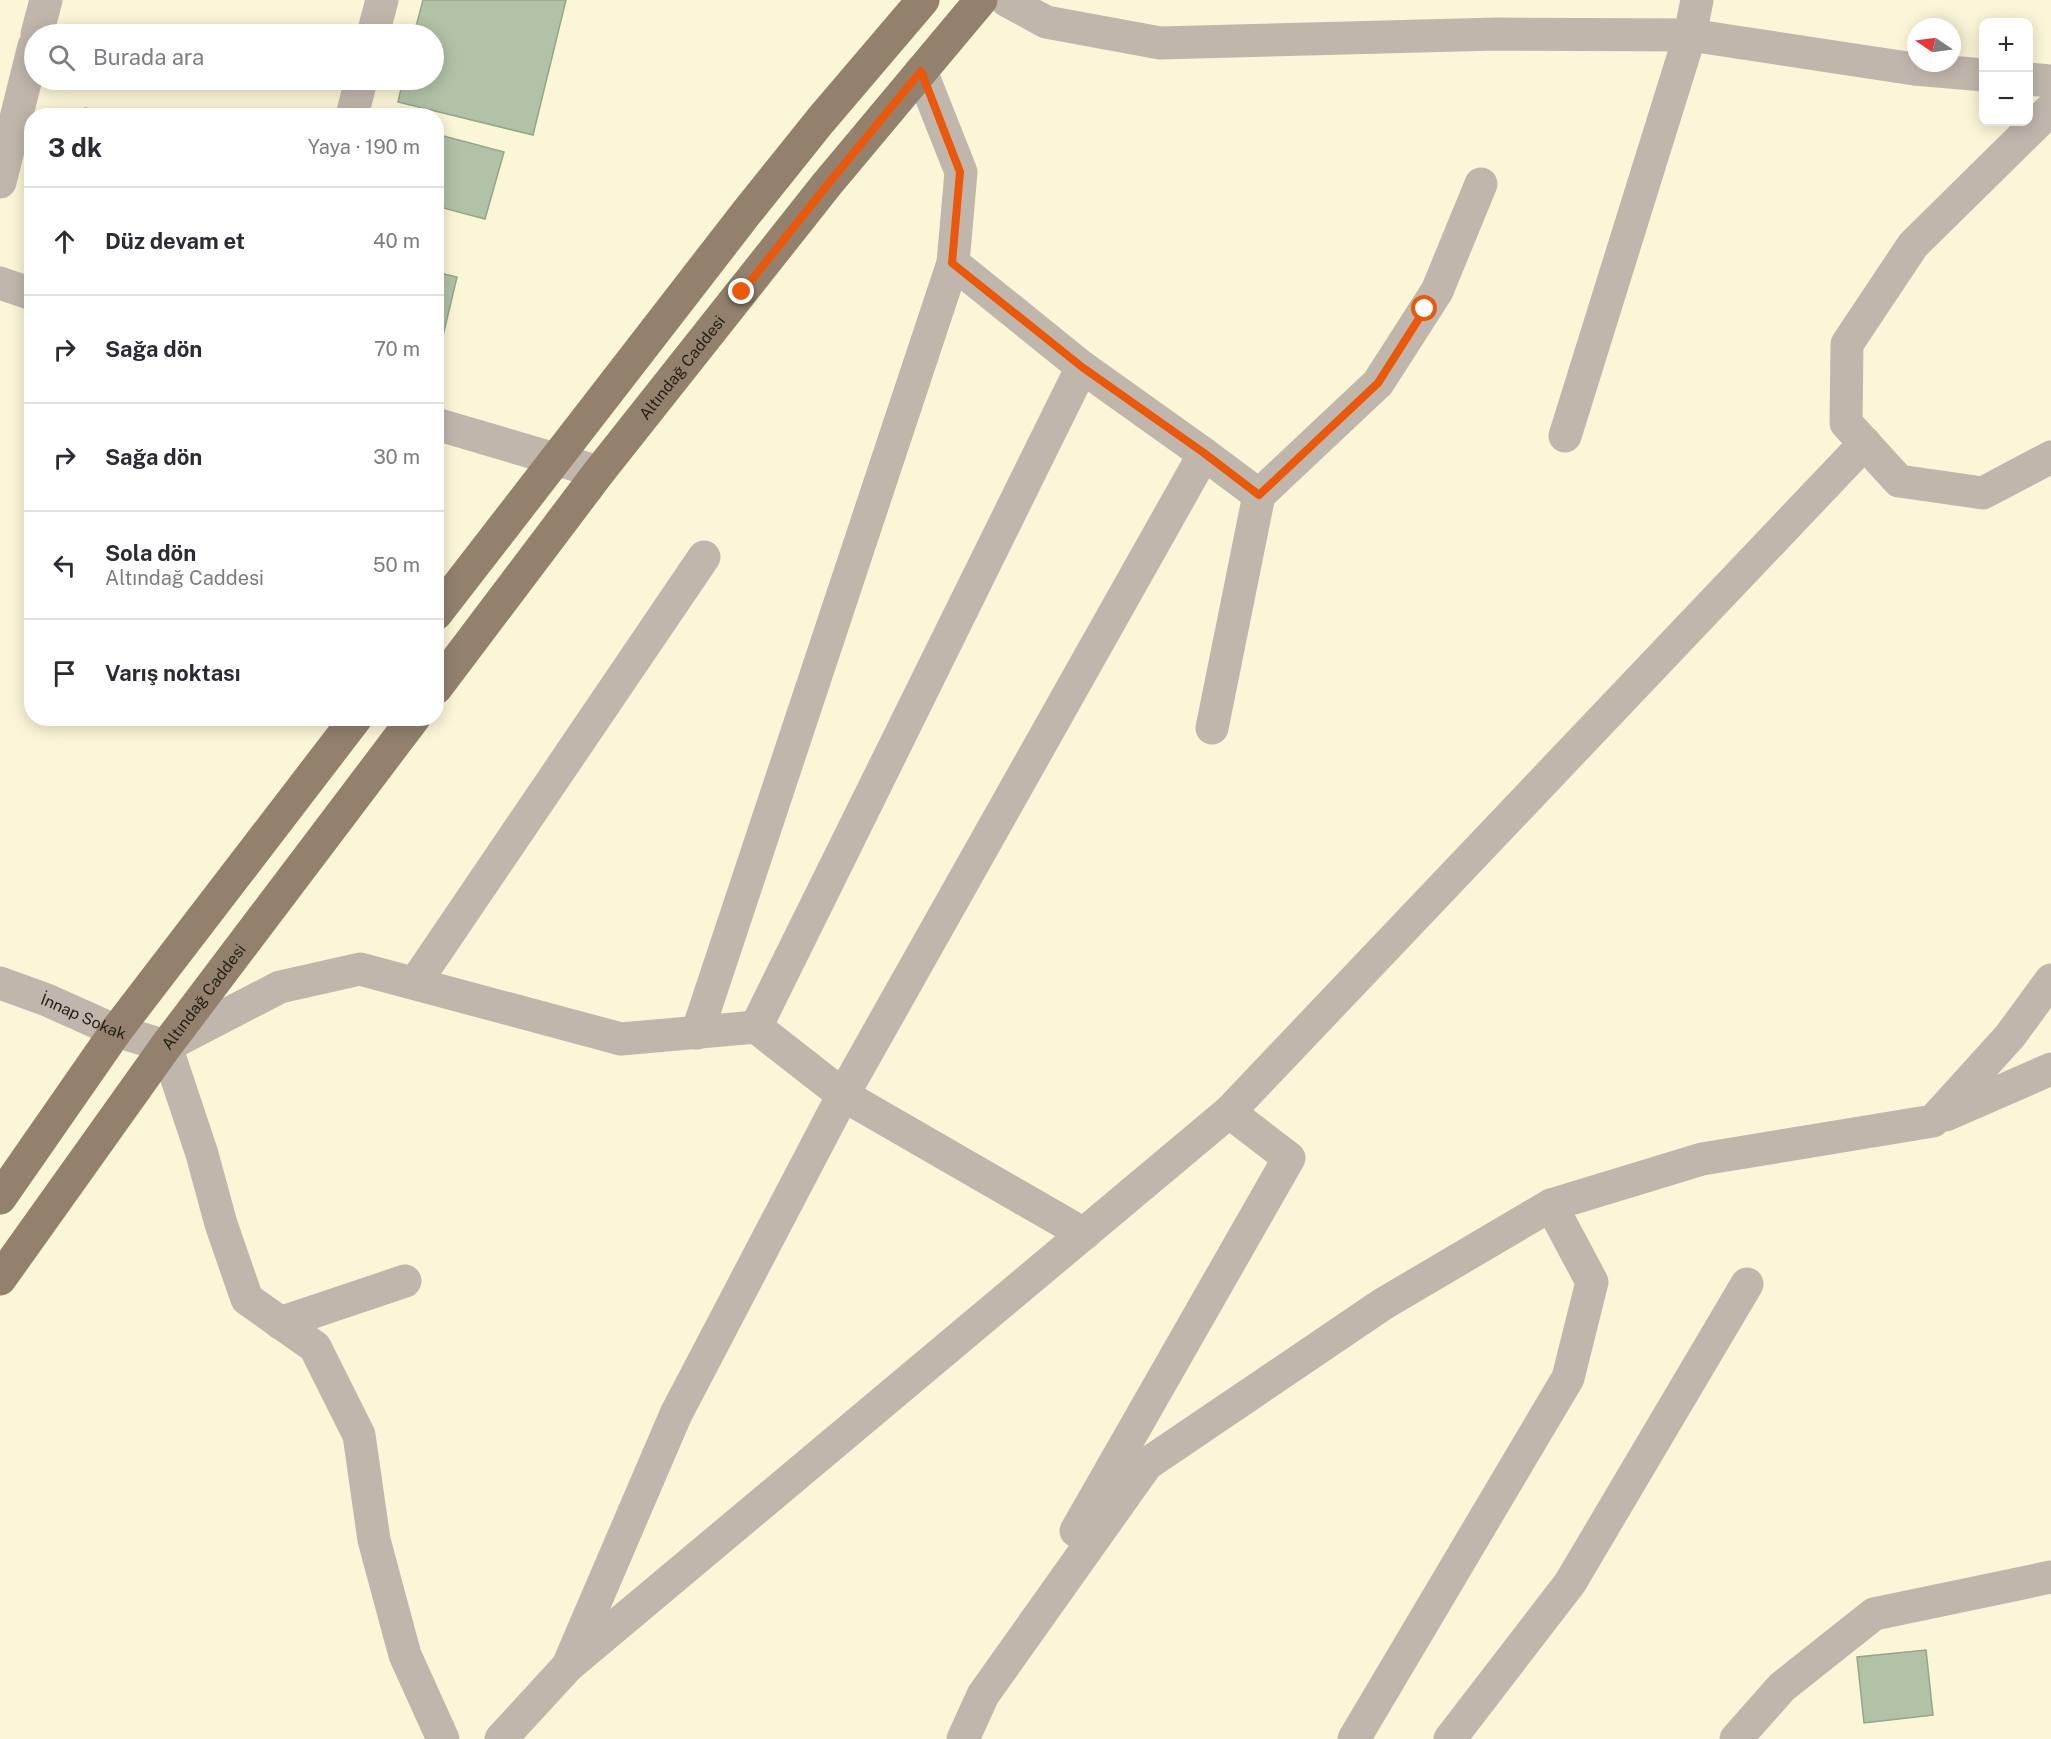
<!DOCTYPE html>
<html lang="tr">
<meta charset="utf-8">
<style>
body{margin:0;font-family:"Public Sans",sans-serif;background:#f7f7f7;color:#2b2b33}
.controls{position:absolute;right:18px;top:18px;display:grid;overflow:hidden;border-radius:12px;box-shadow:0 3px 15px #0003}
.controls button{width:54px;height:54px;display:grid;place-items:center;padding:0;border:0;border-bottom:2px solid #e1e1e2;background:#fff;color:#2b2b33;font:30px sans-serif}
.compass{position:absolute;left:1907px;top:18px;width:54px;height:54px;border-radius:50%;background:#fff;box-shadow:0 3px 15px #0003;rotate:283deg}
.stop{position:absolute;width:18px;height:18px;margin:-14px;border:4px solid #ea580c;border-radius:50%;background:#fff}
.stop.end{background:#ea580c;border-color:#fff;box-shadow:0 2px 6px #0008}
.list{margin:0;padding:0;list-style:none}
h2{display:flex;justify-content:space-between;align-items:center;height:78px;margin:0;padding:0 24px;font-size:26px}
h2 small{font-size:20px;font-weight:400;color:#7c7c81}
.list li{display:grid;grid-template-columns:39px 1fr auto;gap:18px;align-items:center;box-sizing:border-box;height:108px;padding:0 24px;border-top:2px solid #e1e1e2}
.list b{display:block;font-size:22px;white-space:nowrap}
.list p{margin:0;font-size:20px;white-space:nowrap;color:#7c7c81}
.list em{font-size:20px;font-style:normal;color:#7c7c81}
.icon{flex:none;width:33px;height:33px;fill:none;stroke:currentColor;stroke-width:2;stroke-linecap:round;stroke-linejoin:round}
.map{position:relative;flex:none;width:2051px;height:1739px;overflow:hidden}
.search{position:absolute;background:#fff;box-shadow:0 3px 15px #0003;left:24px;top:24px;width:420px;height:66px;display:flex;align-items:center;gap:15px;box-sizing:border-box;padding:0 21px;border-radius:33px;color:#7c7c81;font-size:22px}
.panel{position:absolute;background:#fff;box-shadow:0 3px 15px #0003;left:24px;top:108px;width:420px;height:618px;border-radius:24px}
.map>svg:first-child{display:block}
</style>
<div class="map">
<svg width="2051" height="1739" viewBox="0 0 2051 1739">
<rect width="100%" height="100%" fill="#fbf6d7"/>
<path fill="#b1c2a7" stroke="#95a58b" stroke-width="1.5" d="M 423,0 L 566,0 L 533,135 L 398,102 L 403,80 L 434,80 L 434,34 L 414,34 Z
M 85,108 L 121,116 L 84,116 Z
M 436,134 L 504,152 L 485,219 L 436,206 Z
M 436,272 L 457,277 L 436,365 Z
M 1926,1650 L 1933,1715 L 1864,1723 L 1857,1657 Z"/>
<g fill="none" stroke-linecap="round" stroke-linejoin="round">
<g stroke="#c0b6ac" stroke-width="33">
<path d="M 1006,0 L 1046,22 L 1160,43 L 1497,34 L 1690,35 L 1914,69 L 1984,75"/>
<path d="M 37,34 L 46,0"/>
<path d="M 373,34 L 382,0"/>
<path d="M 2028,79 L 2051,81"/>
<path d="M 2051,109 L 1913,245 L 1847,344 L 1846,423 L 1899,481 L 1983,493 L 2051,457"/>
<path d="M 352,116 L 361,80"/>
<path d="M 0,182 L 34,46"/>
<path d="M 0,283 L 32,294"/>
<path d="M 436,424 L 599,472"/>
<path d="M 1565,436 L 1690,35 L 1697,0"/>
<path d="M 1204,454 L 1259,495 L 1212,728"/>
<path d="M 1259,495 L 1378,383 L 1437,291 L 1481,184"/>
<path id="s1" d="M 0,983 L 47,1000 L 116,1031 L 166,1046"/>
<path d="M 415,983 L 704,557"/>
<path d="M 756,1027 L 1082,367 L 953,263"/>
<path d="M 697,1033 L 953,263 L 961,172 L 921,71"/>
<path d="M 166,1046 L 280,987 L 360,969 L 621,1039 L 756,1027 L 843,1095 L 1204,454 L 1082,367"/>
<path d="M 166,1046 L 202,1154 L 221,1224 L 247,1299 L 315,1347 L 359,1435 L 374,1540 L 405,1655 L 443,1739"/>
<path d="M 1946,1115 L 2051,1069"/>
<path d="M 280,1323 L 405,1281"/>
<path d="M 1076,1531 L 1289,1158 L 1229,1112"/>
<path d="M 570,1661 L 676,1414 L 843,1095 L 1084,1234"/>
<path d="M 501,1739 L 568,1666 L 1229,1112 L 1865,443"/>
<path d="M 963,1739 L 983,1695 L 1147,1464 L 1383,1304 L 1551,1205 L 1702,1159 L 1933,1121 L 2010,1036 L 2051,980"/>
<path d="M 1354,1739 L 1568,1378 L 1592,1282 L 1551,1205"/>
<path d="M 1450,1739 L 1570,1583 L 1747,1284"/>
<path d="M 1736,1739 L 1782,1687 L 1874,1614 L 2051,1577"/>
</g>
<g stroke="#93816e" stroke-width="33">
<path d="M 436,614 L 747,212 L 820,121 L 923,0"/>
<path id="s2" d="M 436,688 L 599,472 L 827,184 L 981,0"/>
<path d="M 0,1198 L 116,1031 L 356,718"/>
<path id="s3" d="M 0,1279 L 166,1046 L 414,718"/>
</g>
</g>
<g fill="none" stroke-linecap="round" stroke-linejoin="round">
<path stroke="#ea580c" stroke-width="8" d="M 742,292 L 828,184 L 921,71 L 960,172 L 952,263 L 1082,367 L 1204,453 L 1259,495 L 1378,383 L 1425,309"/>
</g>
<g text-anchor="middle" stroke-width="6" stroke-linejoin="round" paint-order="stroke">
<g font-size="16" fill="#211f14" stroke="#fbf6d7">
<text dy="6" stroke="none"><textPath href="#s2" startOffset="404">Altındağ Caddesi</textPath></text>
<text dy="6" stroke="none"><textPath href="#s3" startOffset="348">Altındağ Caddesi</textPath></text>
<text dy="6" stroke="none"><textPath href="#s1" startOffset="90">İnnap Sokak</textPath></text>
</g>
</g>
</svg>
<div class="controls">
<button>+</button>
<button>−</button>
</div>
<svg class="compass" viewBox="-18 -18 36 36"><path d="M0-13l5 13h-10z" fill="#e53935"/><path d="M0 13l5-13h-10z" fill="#7c7c81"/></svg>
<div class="stop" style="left:1425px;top:309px"></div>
<div class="stop end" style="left:742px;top:292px"></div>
<div class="search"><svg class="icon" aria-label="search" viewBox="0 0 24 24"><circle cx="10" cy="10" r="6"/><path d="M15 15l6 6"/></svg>Burada ara</div>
<section class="panel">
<h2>3 dk<small>Yaya · 190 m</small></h2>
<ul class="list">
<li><svg class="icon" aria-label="ahead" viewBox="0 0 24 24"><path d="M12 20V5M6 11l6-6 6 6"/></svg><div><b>Düz devam et</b></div><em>40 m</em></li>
<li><svg class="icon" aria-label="right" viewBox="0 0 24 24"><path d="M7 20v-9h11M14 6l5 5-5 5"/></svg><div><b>Sağa dön</b></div><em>70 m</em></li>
<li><svg class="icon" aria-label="right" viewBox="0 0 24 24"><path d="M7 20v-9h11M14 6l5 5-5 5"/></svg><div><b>Sağa dön</b></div><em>30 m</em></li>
<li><svg class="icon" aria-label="left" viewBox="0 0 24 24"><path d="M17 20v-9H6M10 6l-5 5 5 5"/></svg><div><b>Sola dön</b><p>Altındağ Caddesi</p></div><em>50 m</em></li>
<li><svg class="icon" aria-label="arrive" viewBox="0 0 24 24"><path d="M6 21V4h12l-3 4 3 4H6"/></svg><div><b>Varış noktası</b></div></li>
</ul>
</section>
</div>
